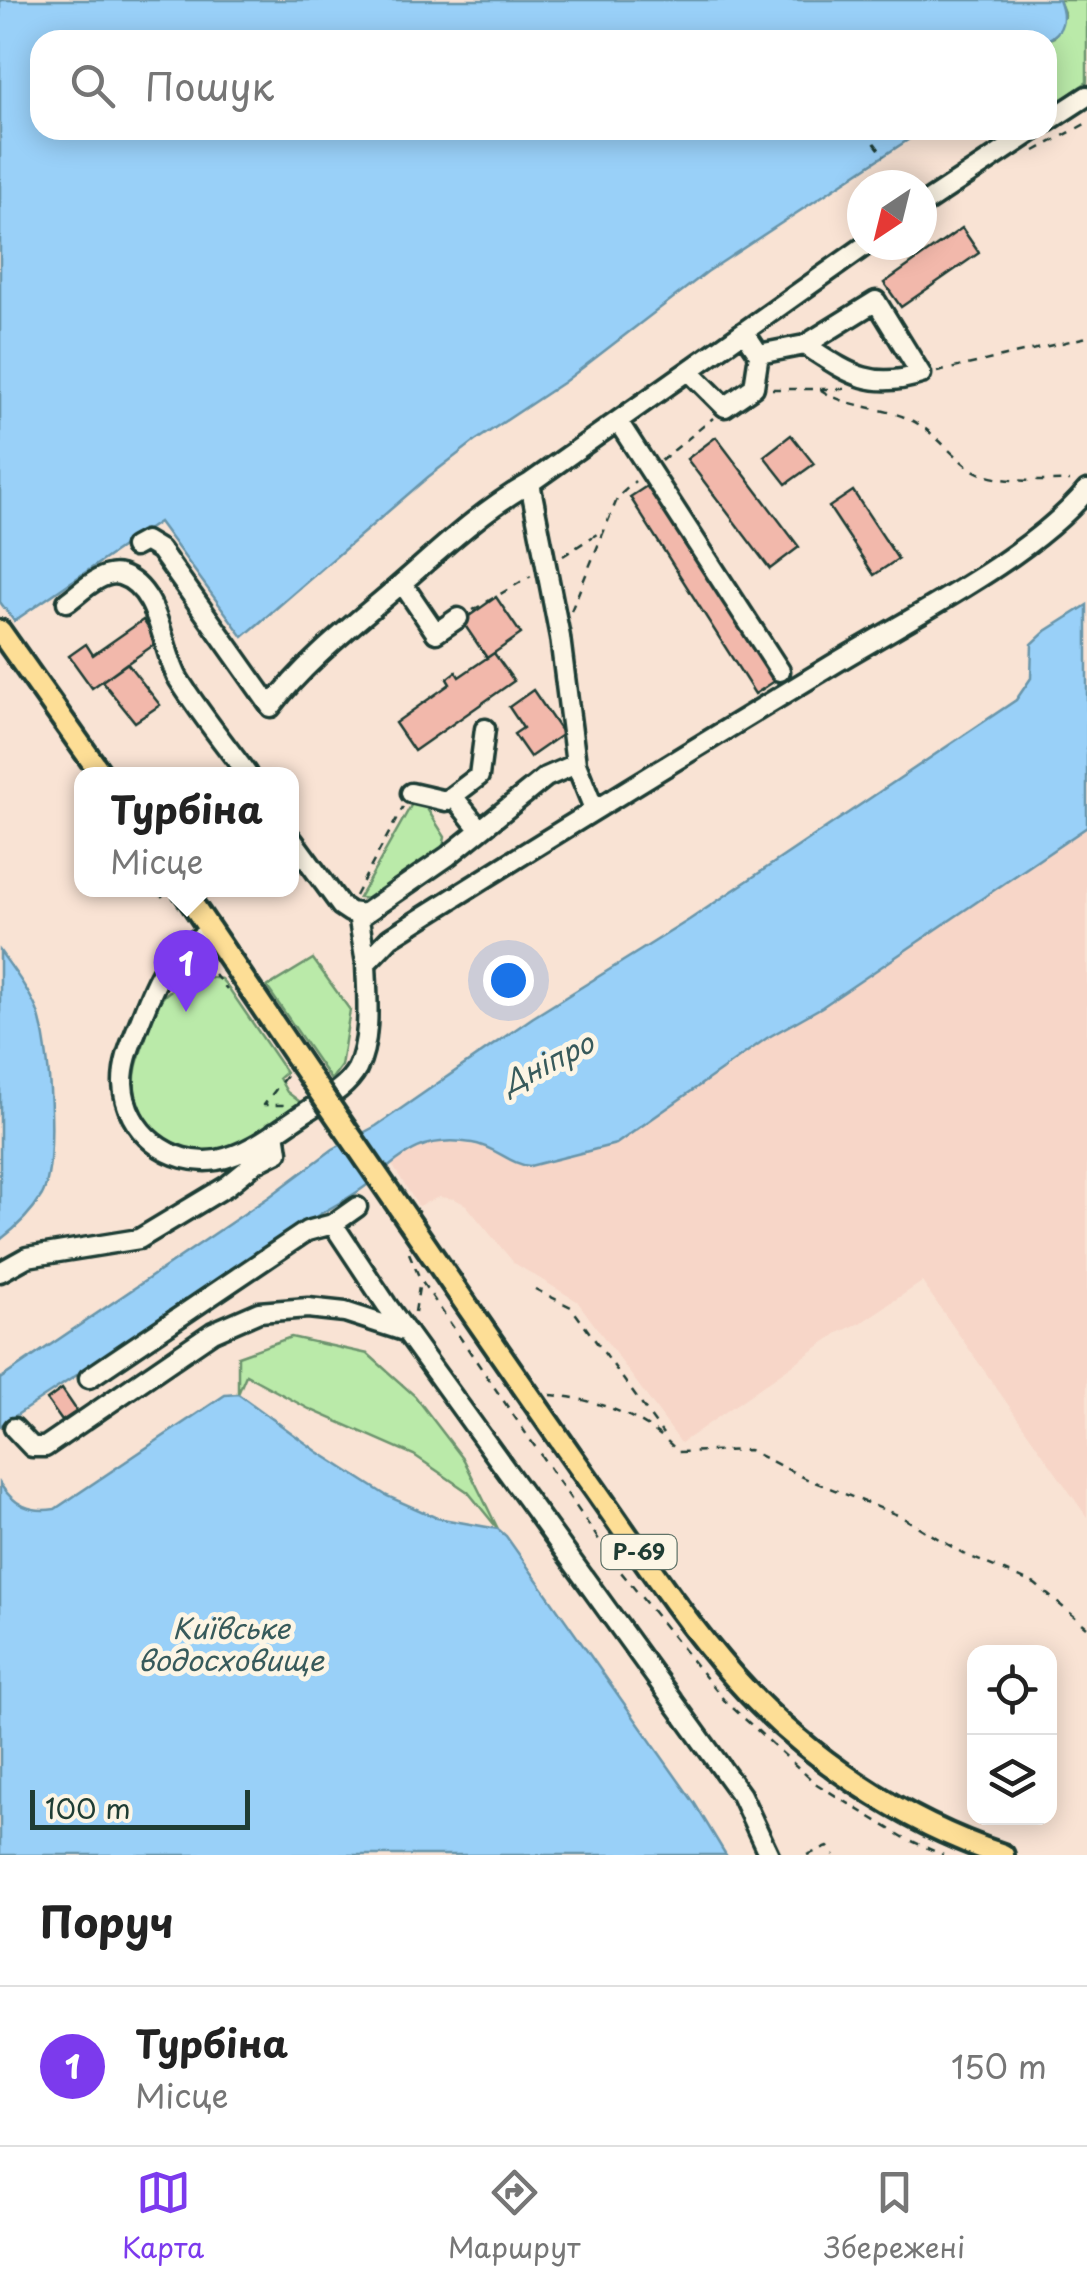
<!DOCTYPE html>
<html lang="uk">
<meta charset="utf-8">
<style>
body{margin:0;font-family:"Playpen Sans",sans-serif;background:#f6f6f6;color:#222}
.controls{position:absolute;right:30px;bottom:30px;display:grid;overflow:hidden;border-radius:20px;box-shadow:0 5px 25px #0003}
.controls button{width:90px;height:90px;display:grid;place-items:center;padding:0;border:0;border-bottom:2px solid #e0e0e0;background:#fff;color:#222;font:50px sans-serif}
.compass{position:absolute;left:847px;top:170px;width:90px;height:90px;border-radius:50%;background:#fff;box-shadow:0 5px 25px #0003;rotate:215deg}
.scale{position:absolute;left:30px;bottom:25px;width:220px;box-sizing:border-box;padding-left:10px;border:5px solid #1f3d34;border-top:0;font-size:28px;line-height:35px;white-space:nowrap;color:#1f3d34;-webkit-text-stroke:8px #fcf5e5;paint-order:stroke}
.you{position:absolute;left:508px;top:980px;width:35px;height:35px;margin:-25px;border:8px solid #fff;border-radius:50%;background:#1a73e8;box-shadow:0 0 0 15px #1a73e833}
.badge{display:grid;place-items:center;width:65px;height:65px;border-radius:50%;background:#7c3aed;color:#fff;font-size:32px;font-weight:700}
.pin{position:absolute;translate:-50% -82px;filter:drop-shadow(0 2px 5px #0008)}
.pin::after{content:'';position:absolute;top:52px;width:35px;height:30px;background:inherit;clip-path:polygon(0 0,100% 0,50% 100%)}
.popup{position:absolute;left:74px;top:767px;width:225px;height:130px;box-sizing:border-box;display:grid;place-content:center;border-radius:20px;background:#fff;filter:drop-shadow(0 2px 8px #0005);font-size:32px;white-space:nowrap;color:#767676}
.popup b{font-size:38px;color:#222}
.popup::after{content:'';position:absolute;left:50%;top:100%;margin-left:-20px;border:20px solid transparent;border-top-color:#fff}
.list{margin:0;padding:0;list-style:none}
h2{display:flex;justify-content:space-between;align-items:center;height:130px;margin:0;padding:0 40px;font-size:42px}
h2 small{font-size:32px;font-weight:400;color:#767676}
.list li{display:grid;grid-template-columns:65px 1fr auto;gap:30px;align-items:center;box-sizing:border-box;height:160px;padding:0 40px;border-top:2px solid #e0e0e0}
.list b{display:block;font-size:38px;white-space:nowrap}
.list p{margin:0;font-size:32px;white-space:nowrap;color:#767676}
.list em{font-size:32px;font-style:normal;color:#767676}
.icon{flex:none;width:55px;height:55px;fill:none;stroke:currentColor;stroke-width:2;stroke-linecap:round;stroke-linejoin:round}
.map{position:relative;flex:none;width:1087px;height:1855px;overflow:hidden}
.search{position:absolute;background:#fff;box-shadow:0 5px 25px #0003;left:30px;right:30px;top:30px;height:110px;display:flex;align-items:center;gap:25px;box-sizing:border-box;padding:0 35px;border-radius:30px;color:#767676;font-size:38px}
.sheet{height:290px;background:#fff}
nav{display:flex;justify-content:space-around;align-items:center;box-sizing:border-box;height:140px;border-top:2px solid #e0e0e0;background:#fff;font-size:28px;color:#767676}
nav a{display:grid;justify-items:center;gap:5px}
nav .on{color:#7c3aed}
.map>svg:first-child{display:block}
</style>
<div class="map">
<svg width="1087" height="1855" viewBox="0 0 1087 1855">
<rect width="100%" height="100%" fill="#f9e3d4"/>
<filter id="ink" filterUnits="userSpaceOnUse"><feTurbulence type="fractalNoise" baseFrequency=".01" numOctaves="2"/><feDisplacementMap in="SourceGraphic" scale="20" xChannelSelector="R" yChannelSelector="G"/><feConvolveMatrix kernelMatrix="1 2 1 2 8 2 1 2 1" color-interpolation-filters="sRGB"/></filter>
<g filter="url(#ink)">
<path fill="#f7d6c8" d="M 1087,827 L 1087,1517 L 922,1282 L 862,1322 L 838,1333 L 681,1443 L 577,1301 L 514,1263 L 466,1205 L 455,1199 L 439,1197 L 418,1206 L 391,1163 L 403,1154 L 440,1141 L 492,1147 L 522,1165 L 530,1166 L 606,1147 L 767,1038 L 822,1007 Z"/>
<path fill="#baeaa9" stroke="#6c946e" stroke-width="2.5" d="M 1059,0 L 1087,0 L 1087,82 L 1047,110 L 1047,40 L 1054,37 L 1065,15 Z
M 413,802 L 426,807 L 445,837 L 443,848 L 373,899 L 359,898 Z
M 313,959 L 350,1010 L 341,1066 L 331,1080 L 267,987 Z
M 199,975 L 221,979 L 228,987 L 286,1072 L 279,1078 L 287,1092 L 300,1102 C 276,1118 248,1143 220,1149 C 180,1157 139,1130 135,1089 C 133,1070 140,1055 146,1037 C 151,1023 155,1005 165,995 C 174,986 188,981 199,975 Z
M 291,1337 L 368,1354 L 415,1396 L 464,1460 L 498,1529 L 468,1492 L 414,1455 L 309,1409 L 246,1375 L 238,1394 L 238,1356 Z"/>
<path fill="#99d0f8" stroke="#6895aa" stroke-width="2.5" d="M 0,0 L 1059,0 C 1066,17 1065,31 1047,40 L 40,40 L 40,130 L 923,130 L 707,272 L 564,382 L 475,441 L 428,477 L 243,637 L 159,522 L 14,621 L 0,602 Z
M 1087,605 L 1087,827 L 822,1007 L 767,1038 L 616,1144 L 530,1166 C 511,1165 494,1146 472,1143 C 421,1135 403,1155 367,1185 C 353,1196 336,1205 320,1214 L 0,1426 L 0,1379 L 269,1197 L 333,1149 L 376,1126 L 532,1018 L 689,920 L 1016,700 L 1031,678 L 1032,644 L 1046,631 Z
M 0,951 C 13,969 28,989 37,1010 C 50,1043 59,1164 42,1195 C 32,1212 16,1228 0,1240 Z
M 238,1394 L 318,1452 L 387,1496 L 437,1518 L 498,1529 L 506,1536 L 695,1804 L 726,1855 L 0,1855 L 0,1484 C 14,1505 30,1513 55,1509 L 225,1395 Z"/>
<path fill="#f2b8ab" stroke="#1f3d34" stroke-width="2.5" d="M 962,228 L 979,253 L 901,307 L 884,283 Z
M 791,435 L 814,464 L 786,484 L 764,456 Z
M 716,437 L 799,547 L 770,569 L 687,459 Z
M 653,482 L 778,679 L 755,694 L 630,497 Z
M 853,491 L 898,559 L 874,575 L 829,507 Z
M 496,597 L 521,634 L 487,658 L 462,621 Z
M 143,620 L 158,642 L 92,688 L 69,656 L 86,644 L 93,655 Z
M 494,653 L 514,681 L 414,751 L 395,723 L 450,684 L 447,679 L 456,672 L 459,677 Z
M 127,663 L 160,705 L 135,722 L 102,681 Z
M 533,690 L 563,734 L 530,757 L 514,734 L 523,728 L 509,707 Z
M 62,1389 L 77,1411 L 62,1421 L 47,1400 Z"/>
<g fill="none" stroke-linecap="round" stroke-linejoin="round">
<defs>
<path id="minor" d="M 1047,122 L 1087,96
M 922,205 L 1035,130
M 759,354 L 805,345 L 876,301 L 921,374 C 870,391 847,372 805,345
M 690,372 L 725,407 L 754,387 L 759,354 L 745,333
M 619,423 L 780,671
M 134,547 L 145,541 L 160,550 L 271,707 C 306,661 352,626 395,589 C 439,551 479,512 530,483
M 402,583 L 436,633 L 458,618
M 67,602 C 81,592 102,570 120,575 C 161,588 161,650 179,680 C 199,712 224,743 247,774
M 411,793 L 446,801 L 479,776 L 485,729
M 453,796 L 480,830
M 594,809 L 576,764 L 560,637 L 530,483 L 866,245
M 291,838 L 341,906 L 350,912 L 364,914 L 448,856 L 546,777 L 576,764
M 358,914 L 366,963
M 211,930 C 198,940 178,949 168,962 C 154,982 145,1009 136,1031 C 129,1048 123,1064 123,1083 C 125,1132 170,1167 217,1160 C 250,1154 278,1130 304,1113 C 323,1100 346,1089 357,1069 C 372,1039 367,995 366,963 L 390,938 C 538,844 687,753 837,662 C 913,616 1032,557 1087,490
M 333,1224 L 386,1304 L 741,1795 L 769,1855
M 0,1272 L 27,1257 L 139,1239 L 227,1186 L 254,1164 L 278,1152 L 275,1132
M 89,1378 L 307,1231 L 333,1224 L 357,1207
M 14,1428 L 32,1447 L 45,1447 L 213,1332 L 259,1312 L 308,1308 L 345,1312 L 407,1332"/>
<path id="major" d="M 0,631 L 101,774
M 183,890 L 311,1079
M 408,1220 C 470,1310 531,1399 594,1488 C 639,1552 682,1618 734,1677 C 804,1756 902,1822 1003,1855"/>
</defs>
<use href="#minor" stroke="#1f3d34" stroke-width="25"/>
<use href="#major" stroke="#1f3d34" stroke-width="28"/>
<path stroke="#1f3d34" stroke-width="2.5" stroke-dasharray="8 8" stroke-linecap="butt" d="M 865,130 L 884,156
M 1035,151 L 1087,123
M 937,372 L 1087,337
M 772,389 L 844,389
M 821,390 C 848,408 880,406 909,419 C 933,430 949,453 970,468 C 994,485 1041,480 1070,481
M 661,461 L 713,418
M 563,556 L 603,530
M 473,610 L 531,576
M 571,611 L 618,497 L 635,481
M 159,890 L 165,902
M 355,896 L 403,807
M 214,974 L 227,989
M 286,1076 L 264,1105 L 286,1105
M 409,1253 L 420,1279 L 621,1572 L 724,1700 L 815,1783 L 903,1837 L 943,1855
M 535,1289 L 571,1307 L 663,1434
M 415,1312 L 420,1281
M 550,1395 C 595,1398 648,1418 678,1452 L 749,1450 L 807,1479 L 900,1516 L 966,1555 L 1035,1584 L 1087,1627
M 807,1855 L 828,1847 L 834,1855"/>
<use href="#minor" stroke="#fcf5e5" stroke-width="18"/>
<use href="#major" stroke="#fdde96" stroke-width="20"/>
<defs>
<path id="major-bridge" d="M 311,1079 L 408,1220"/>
</defs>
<use href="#major-bridge" stroke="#1f3d34" stroke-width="28" stroke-linecap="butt"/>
<use href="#major-bridge" stroke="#fdde96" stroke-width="20"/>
</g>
</g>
<g text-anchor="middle" stroke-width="10" stroke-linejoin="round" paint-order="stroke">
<rect fill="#fcf5e5" stroke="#617469" stroke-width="2.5" x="601.5" y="1535" width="75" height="34" rx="8"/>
<g font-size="22" font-weight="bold" fill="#1f3d34">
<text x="639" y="1560">Р-69</text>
</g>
<g font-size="28" font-style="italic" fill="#375a5b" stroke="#fcf5e5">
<text transform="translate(548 1063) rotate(-27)" y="10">Дніпро</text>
<text x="231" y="1639">Київське<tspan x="231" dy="32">водосховище</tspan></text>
</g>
</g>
</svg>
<div class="controls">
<button><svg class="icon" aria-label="locate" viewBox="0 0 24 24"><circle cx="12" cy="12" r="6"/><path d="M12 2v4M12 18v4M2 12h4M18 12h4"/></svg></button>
<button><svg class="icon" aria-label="layers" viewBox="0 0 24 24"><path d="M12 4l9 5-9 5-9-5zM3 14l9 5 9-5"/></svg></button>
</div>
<svg class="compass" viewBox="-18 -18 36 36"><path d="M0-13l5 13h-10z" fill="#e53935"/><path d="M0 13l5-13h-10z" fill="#767676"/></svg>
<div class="scale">100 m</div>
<div class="you"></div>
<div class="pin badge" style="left:186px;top:1012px">1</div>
<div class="popup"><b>Турбіна</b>Місце</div>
<div class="search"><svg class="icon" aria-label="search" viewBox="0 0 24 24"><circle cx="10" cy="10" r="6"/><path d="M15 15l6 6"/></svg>Пошук</div>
</div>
<section class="sheet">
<h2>Поруч<small></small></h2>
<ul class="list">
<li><span class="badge">1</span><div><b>Турбіна</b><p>Місце</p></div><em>150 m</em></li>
</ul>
</section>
<nav>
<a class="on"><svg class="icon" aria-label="map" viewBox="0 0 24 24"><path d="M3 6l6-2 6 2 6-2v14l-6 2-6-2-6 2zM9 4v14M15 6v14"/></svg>Карта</a>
<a><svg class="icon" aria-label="directions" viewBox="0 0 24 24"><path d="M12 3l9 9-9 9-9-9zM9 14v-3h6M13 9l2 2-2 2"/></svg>Маршрут</a>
<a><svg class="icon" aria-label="saved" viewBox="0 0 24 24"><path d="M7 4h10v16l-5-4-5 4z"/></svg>Збережені</a>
</nav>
